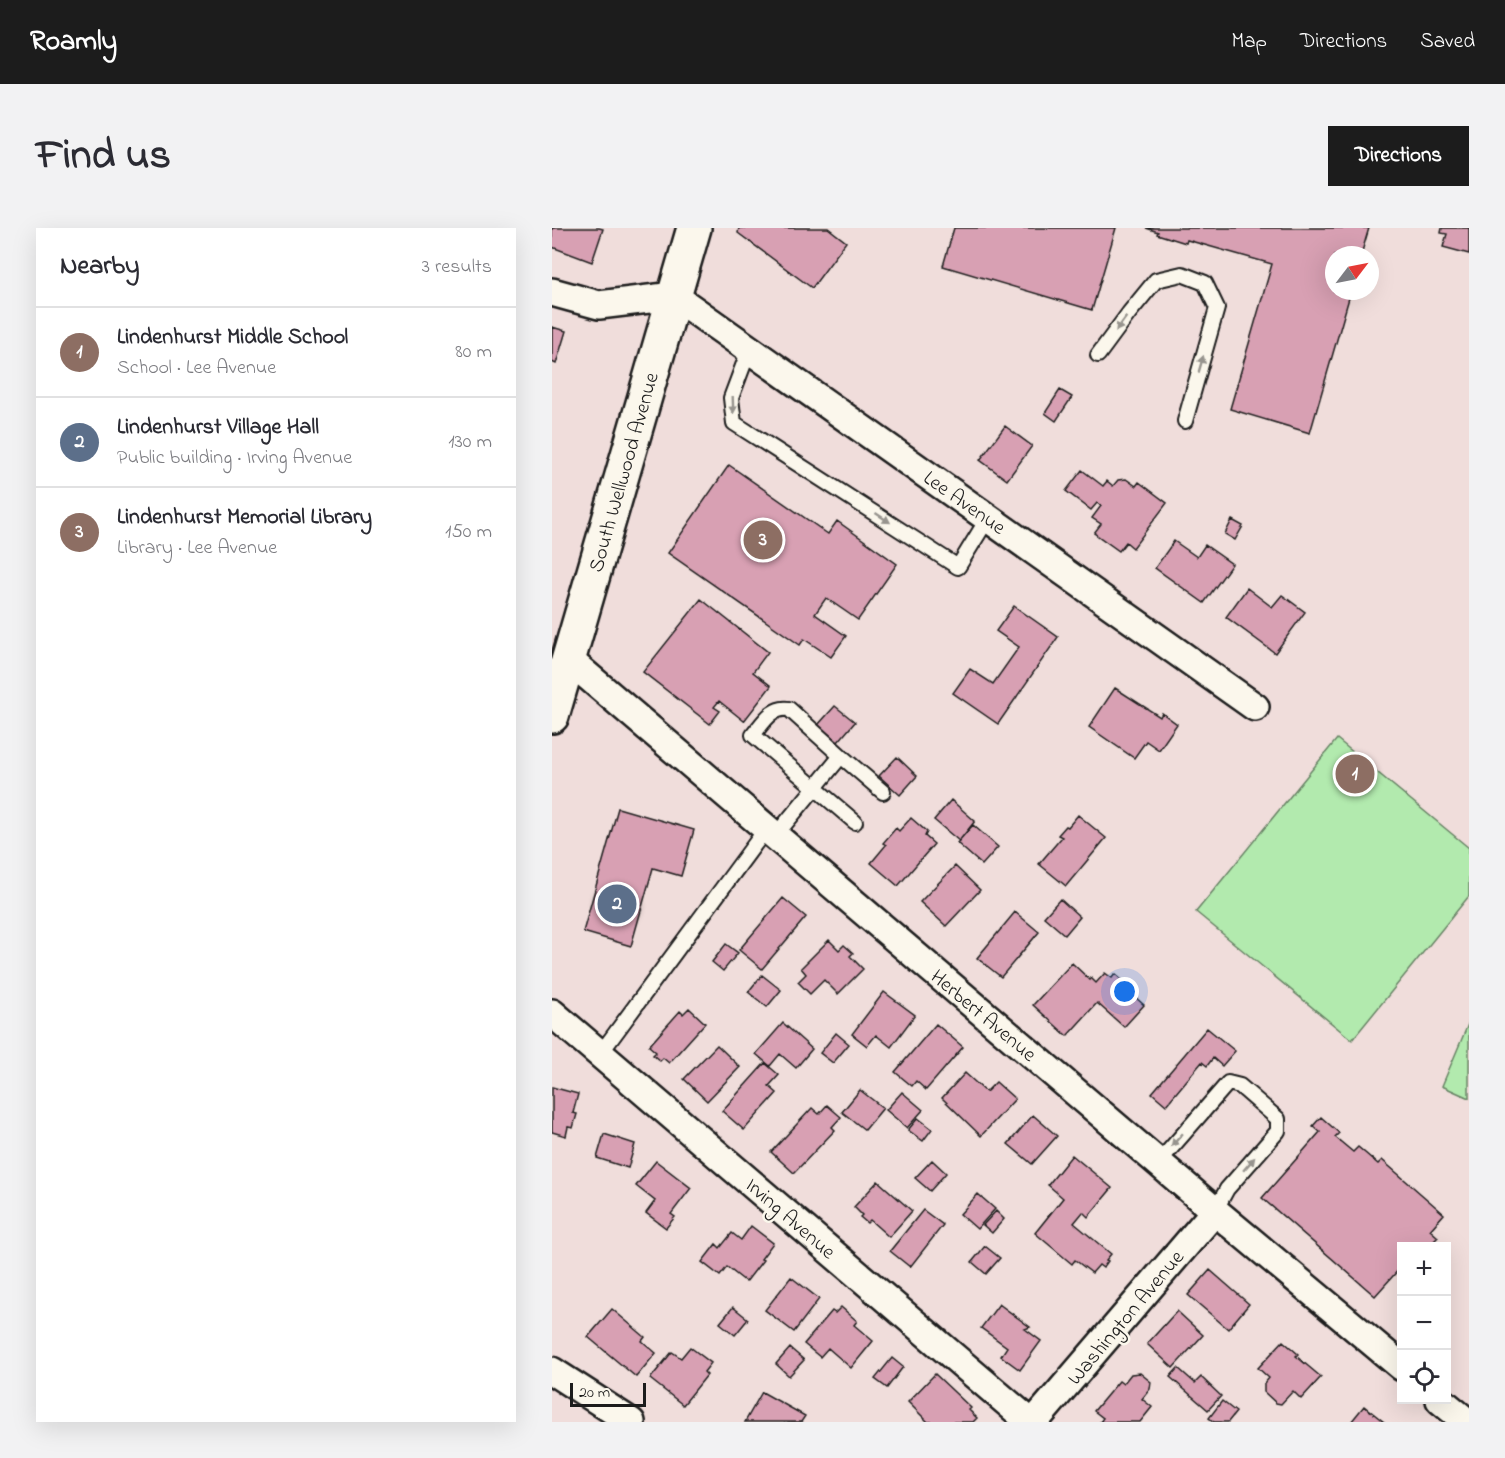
<!DOCTYPE html>
<meta charset="utf-8">
<style>
body{margin:0;font-family:"Indie Flower",sans-serif;background:#f2f2f3;color:#2b2b33}
.controls{position:absolute;right:18px;bottom:18px;display:grid;overflow:hidden;border-radius:0px;box-shadow:0 6px 24px #0002}
.controls button{width:54px;height:54px;display:grid;place-items:center;padding:0;border:0;border-bottom:2px solid #e1e1e2;background:#fff;color:#2b2b33;font:30px sans-serif}
.compass{position:absolute;left:773px;top:18px;width:54px;height:54px;border-radius:50%;background:#fff;box-shadow:0 6px 24px #0002;rotate:58deg}
.scale{position:absolute;left:18px;bottom:15px;width:76px;box-sizing:border-box;padding-left:6px;border:3px solid #1c1c1c;border-top:0;font-size:16px;line-height:21px;white-space:nowrap;color:#1c1c1c;-webkit-text-stroke:4px #fbf7ec;paint-order:stroke}
.you{position:absolute;left:573px;top:764px;width:21px;height:21px;margin:-15px;border:4px solid #fff;border-radius:50%;background:#1a73e8;box-shadow:0 0 0 9px #1a73e833}
.badge{display:grid;place-items:center;width:39px;height:39px;border-radius:50%;background:#1c1c1c;color:#fff;font-size:20px;font-weight:700}
.pin{position:absolute;translate:-50% -50%;border:3px solid #fff;box-shadow:0 2px 6px #0006}
.list{margin:0;padding:0;list-style:none}
h2{display:flex;justify-content:space-between;align-items:center;height:78px;margin:0;padding:0 24px;font-size:26px}
h2 small{font-size:20px;font-weight:400;color:#7c7c81}
.list li{display:grid;grid-template-columns:39px 1fr auto;gap:18px;align-items:center;box-sizing:border-box;height:90px;padding:0 24px;border-top:2px solid #e1e1e2}
.list b{display:block;font-size:22px;white-space:nowrap}
.list p{margin:0;font-size:20px;white-space:nowrap;color:#7c7c81}
.list em{font-size:20px;font-style:normal;color:#7c7c81}
.icon{flex:none;width:33px;height:33px;fill:none;stroke:currentColor;stroke-width:2;stroke-linecap:round;stroke-linejoin:round}
.map{position:relative;flex:none;width:917px;height:1194px;overflow:hidden;border-radius:0px}
header{display:flex;align-items:center;gap:36px;box-sizing:border-box;height:84px;padding:0 30px;background:#1c1c1c;color:#fff}
header strong{font-size:28px}
nav{display:flex;gap:33px;margin-inline-start:auto;font-size:21px}
.intro{display:flex;align-items:center;justify-content:space-between;box-sizing:border-box;height:144px;padding:0 36px}
h1{margin:0;font-size:42px}
.button{padding:15px 27px;border-radius:0px;background:#1c1c1c;color:#fff;font-size:21px;font-weight:700}
main{display:flex;gap:36px;padding:0 36px}
aside{flex:1;background:#fff;border-radius:0px;box-shadow:0 6px 24px #0002}
.map>svg:first-child{display:block}
</style>
<header>
<strong>Roamly</strong>
<nav><a>Map</a><a>Directions</a><a>Saved</a></nav>
</header>
<div class="intro"><h1>Find us</h1><a class="button">Directions</a></div>
<main>
<aside>
<h2>Nearby<small>3 results</small></h2>
<ul class="list">
<li><span class="badge" style="background:#8d6e63">1</span><div><b>Lindenhurst Middle School</b><p>School · Lee Avenue</p></div><em>80 m</em></li>
<li><span class="badge" style="background:#5c6f8a">2</span><div><b>Lindenhurst Village Hall</b><p>Public building · Irving Avenue</p></div><em>130 m</em></li>
<li><span class="badge" style="background:#8d6e63">3</span><div><b>Lindenhurst Memorial Library</b><p>Library · Lee Avenue</p></div><em>150 m</em></li>
</ul>
</aside>
<div class="map">
<svg width="917" height="1194" viewBox="0 0 917 1194">
<rect width="100%" height="100%" fill="#f0dddb"/>
<filter id="ink" filterUnits="userSpaceOnUse"><feTurbulence type="fractalNoise" baseFrequency=".0167" numOctaves="2"/><feDisplacementMap in="SourceGraphic" scale="12" xChannelSelector="R" yChannelSelector="G"/><feConvolveMatrix kernelMatrix="1 2 1 2 8 2 1 2 1" color-interpolation-filters="sRGB"/></filter>
<g filter="url(#ink)">
<path fill="#b2eaae" stroke="#678365" stroke-width="1.5" d="M 785,511 L 917,620 L 917,668 L 800,812 L 644,684 Z
M 917,794 L 917,870 L 890,858 Z"/>
<path fill="#d8a0b3" stroke="#1c1c1c" stroke-width="1.5" d="M 0,0 L 47,0 L 51,1 L 40,34 L 0,19 Z
M 187,0 L 276,0 L 294,14 L 260,60 L 186,5 Z
M 402,0 L 564,0 L 540,82 L 391,38 Z
M 594,0 L 817,0 L 809,27 L 782,27 L 782,63 L 799,63 L 758,205 L 678,181 L 720,36 L 635,12 L 634,15 L 605,6 L 606,4 Z
M 890,0 L 917,0 L 917,26 L 891,19 L 895,6 L 889,5 Z
M 0,99 L 14,103 L 4,136 L 0,134 Z
M 508,162 L 520,169 L 504,193 L 493,185 Z
M 453,198 L 480,218 L 455,252 L 428,232 Z
M 177,237 L 276,306 L 285,293 L 345,336 L 306,392 L 274,370 L 263,386 L 294,408 L 279,429 L 252,411 L 248,417 L 116,325 Z
M 530,242 L 551,258 L 555,253 L 561,258 L 566,252 L 574,251 L 584,258 L 587,254 L 615,275 L 581,320 L 574,314 L 567,323 L 542,305 L 549,296 L 540,290 L 549,278 L 545,275 L 539,282 L 514,263 Z
M 680,292 L 691,298 L 683,312 L 673,306 Z
M 622,313 L 645,329 L 653,317 L 680,336 L 652,375 L 603,340 Z
M 695,360 L 720,379 L 730,367 L 753,384 L 723,425 L 674,389 Z
M 149,371 L 216,424 L 201,444 L 219,458 L 192,493 L 167,473 L 162,479 L 168,483 L 158,496 L 91,444 Z
M 462,378 L 506,409 L 446,496 L 401,465 L 418,441 L 441,456 L 467,419 L 444,403 Z
M 563,460 L 608,489 L 610,485 L 625,496 L 607,522 L 594,513 L 582,530 L 537,499 Z
M 283,478 L 303,494 L 286,514 L 266,497 Z
M 345,529 L 365,548 L 348,567 L 327,548 Z
M 399,572 L 423,593 L 407,613 L 382,592 Z
M 66,580 L 142,602 L 129,648 L 101,640 L 79,718 L 31,704 Z
M 526,587 L 554,610 L 514,658 L 487,636 L 510,609 L 506,607 L 514,598 L 516,599 Z
M 359,590 L 375,604 L 373,608 L 382,616 L 346,658 L 319,635 L 334,617 L 331,615 L 344,600 L 347,603 Z
M 421,597 L 446,619 L 430,637 L 405,615 Z
M 403,638 L 428,662 L 394,698 L 368,674 Z
M 231,670 L 254,689 L 210,741 L 187,722 Z
M 508,671 L 528,689 L 513,707 L 492,689 Z
M 463,684 L 487,704 L 449,749 L 425,730 Z
M 277,712 L 287,722 L 292,717 L 301,725 L 298,728 L 311,741 L 286,766 L 272,752 L 258,766 L 246,754 L 254,746 L 249,740 Z
M 174,716 L 186,725 L 171,743 L 160,734 Z
M 520,735 L 538,752 L 539,750 L 544,755 L 553,745 L 560,750 L 563,746 L 585,765 L 582,768 L 592,777 L 572,799 L 545,775 L 515,808 L 481,777 Z
M 210,747 L 229,762 L 215,779 L 196,764 Z
M 332,764 L 363,787 L 339,819 L 324,807 L 315,818 L 300,806 Z
M 137,780 L 153,795 L 117,835 L 111,830 L 108,833 L 101,827 L 104,824 L 97,818 L 128,783 L 131,786 Z
M 231,795 L 260,821 L 244,840 L 228,826 L 218,838 L 204,826 Z
M 384,796 L 411,819 L 374,862 L 364,853 L 360,858 L 343,844 Z
M 655,800 L 683,823 L 670,838 L 661,830 L 655,838 L 650,834 L 614,877 L 600,865 Z
M 284,805 L 297,816 L 281,835 L 268,825 Z
M 165,817 L 188,839 L 155,873 L 132,851 Z
M 213,835 L 227,847 L 217,858 L 225,865 L 192,902 L 170,883 Z
M 413,845 L 434,864 L 444,854 L 463,871 L 429,908 L 390,870 Z
M 0,859 L 26,866 L 21,885 L 25,886 L 21,900 L 16,899 L 14,908 L 0,904 Z
M 308,862 L 331,880 L 313,902 L 290,884 Z
M 350,864 L 371,882 L 355,900 L 334,882 Z
M 275,877 L 289,889 L 280,899 L 283,902 L 242,945 L 219,924 L 260,880 L 267,886 Z
M 481,887 L 505,908 L 480,936 L 456,916 Z
M 769,889 L 787,905 L 783,909 L 801,924 L 806,919 L 826,936 L 830,932 L 892,986 L 878,1002 L 886,1009 L 877,1018 L 850,1018 L 850,1038 L 823,1068 L 710,970 L 768,904 L 761,898 Z
M 366,890 L 380,901 L 371,913 L 356,902 Z
M 52,906 L 83,916 L 76,940 L 45,930 Z
M 520,927 L 560,960 L 536,989 L 531,984 L 522,995 L 559,1026 L 554,1032 L 556,1033 L 551,1040 L 547,1037 L 540,1045 L 523,1032 L 520,1036 L 483,1005 L 511,970 L 496,957 Z
M 380,932 L 394,945 L 378,963 L 363,950 Z
M 104,933 L 139,960 L 119,986 L 123,989 L 114,1000 L 94,985 L 103,973 L 84,958 Z
M 326,953 L 360,983 L 337,1009 L 318,992 L 315,995 L 308,989 L 310,987 L 302,979 Z
M 426,966 L 443,981 L 425,1001 L 408,986 Z
M 371,982 L 391,997 L 358,1039 L 338,1023 Z
M 444,983 L 452,991 L 440,1005 L 431,997 Z
M 199,998 L 221,1015 L 209,1031 L 211,1032 L 194,1054 L 175,1039 L 168,1048 L 150,1034 L 164,1016 L 168,1020 L 180,1005 L 189,1012 Z
M 433,1018 L 448,1030 L 434,1046 L 420,1034 Z
M 658,1042 L 697,1076 L 676,1101 L 636,1067 Z
M 239,1049 L 267,1071 L 242,1104 L 213,1082 Z
M 447,1076 L 478,1099 L 473,1101 L 489,1113 L 468,1142 L 449,1128 L 455,1119 L 429,1100 Z
M 181,1079 L 196,1091 L 183,1107 L 168,1095 Z
M 289,1079 L 305,1093 L 302,1097 L 321,1113 L 299,1140 L 276,1120 L 268,1129 L 252,1116 L 280,1083 L 283,1085 Z
M 60,1081 L 93,1109 L 90,1113 L 104,1125 L 84,1149 L 36,1109 Z
M 625,1083 L 651,1107 L 621,1140 L 595,1116 Z
M 731,1113 L 746,1126 L 744,1128 L 769,1149 L 749,1171 L 741,1163 L 729,1176 L 724,1175 L 712,1164 L 712,1156 L 717,1150 L 706,1140 Z
M 138,1119 L 159,1135 L 152,1144 L 155,1147 L 131,1177 L 98,1151 L 120,1124 L 129,1130 Z
M 238,1120 L 252,1132 L 237,1148 L 224,1136 Z
M 340,1130 L 351,1139 L 335,1160 L 323,1151 Z
M 626,1140 L 643,1155 L 649,1149 L 669,1168 L 656,1182 L 618,1149 Z
M 588,1145 L 599,1154 L 598,1161 L 590,1171 L 600,1179 L 588,1194 L 548,1194 L 551,1190 L 542,1183 L 567,1153 L 571,1156 L 579,1146 Z
M 383,1146 L 419,1180 L 417,1182 L 425,1190 L 421,1194 L 376,1194 L 356,1174 Z
M 210,1164 L 253,1188 L 249,1194 L 193,1194 Z
M 670,1173 L 684,1184 L 676,1194 L 662,1194 L 657,1190 Z
M 812,1178 L 832,1194 L 799,1194 Z"/>
<g fill="none" stroke-linecap="round" stroke-linejoin="round">
<defs>
<path id="lane" d="M 197,122 L 179,170 L 182,195 L 406,339 L 436,290
M 546,127 L 577,85 L 604,52 L 630,46 L 653,55 L 665,80 L 633,193
M 289,528 L 331,564
M 223,608 C 245,581 267,555 289,528 L 237,481 C 220,478 211,495 201,507 L 303,594
M 48,826 L 214,601
M 606,935 L 676,855 L 688,858 L 726,891 L 726,903 L 675,961 L 663,983"/>
<path id="street" d="M 0,64 L 47,77 L 122,68 L 703,479
M 17,432 L 663,983 L 850,1139
M 0,785 L 478,1194
M 0,1143 L 79,1194
M 888,1172 L 915,1194
M 482,1194 L 663,983"/>
<path id="secondary" d="M 0,488 L 142,0"/>
</defs>
<use href="#lane" stroke="#1c1c1c" stroke-width="18"/>
<use href="#street" stroke="#1c1c1c" stroke-width="32"/>
<use href="#secondary" stroke="#1c1c1c" stroke-width="38"/>
<use href="#lane" stroke="#fbf7ec" stroke-width="14"/>
<use href="#street" stroke="#fbf7ec" stroke-width="27"/>
<use href="#secondary" stroke="#fbf7ec" stroke-width="33"/>
</g>
<defs><path id="oneway-solid" d="M-6-.8H1V-3.2L6.5 0L1 3.2V.8H-6Z" transform="scale(1.5)"/></defs>
<g fill="#97948e">
<use href="#oneway-solid" transform="translate(569 96) rotate(126)"/>
<use href="#oneway-solid" transform="translate(649 136) rotate(-74)"/>
<use href="#oneway-solid" transform="translate(181 177) rotate(88)"/>
<use href="#oneway-solid" transform="translate(331 290) rotate(33)"/>
<use href="#oneway-solid" transform="translate(625 912) rotate(131)"/>
<use href="#oneway-solid" transform="translate(697 936) rotate(-49)"/>
</g>
</g>
<g text-anchor="middle" stroke-width="5" stroke-linejoin="round" paint-order="stroke">
<g font-size="21" fill="#1c1c1c" stroke="#fbf7ec">
<text transform="translate(71 244) rotate(-74)" y="7">South Wellwood Avenue</text>
<text transform="translate(413 274) rotate(35)" y="7">Lee Avenue</text>
<text transform="translate(432 787) rotate(40)" y="7">Herbert Avenue</text>
<text transform="translate(239 990) rotate(41)" y="7">Irving Avenue</text>
<text transform="translate(573 1089) rotate(-50)" y="7">Washington Avenue</text>
</g>
</g>
</svg>
<div class="controls">
<button>+</button>
<button>−</button>
<button><svg class="icon" aria-label="locate" viewBox="0 0 24 24"><circle cx="12" cy="12" r="6"/><path d="M12 2v4M12 18v4M2 12h4M18 12h4"/></svg></button>
</div>
<svg class="compass" viewBox="-18 -18 36 36"><path d="M0-13l5 13h-10z" fill="#e53935"/><path d="M0 13l5-13h-10z" fill="#7c7c81"/></svg>
<div class="scale">20 m</div>
<div class="you"></div>
<div class="pin badge" style="left:803px;top:546px;background:#8d6e63">1</div>
<div class="pin badge" style="left:65px;top:676px;background:#5c6f8a">2</div>
<div class="pin badge" style="left:211px;top:312px;background:#8d6e63">3</div>
</div>
</main>
